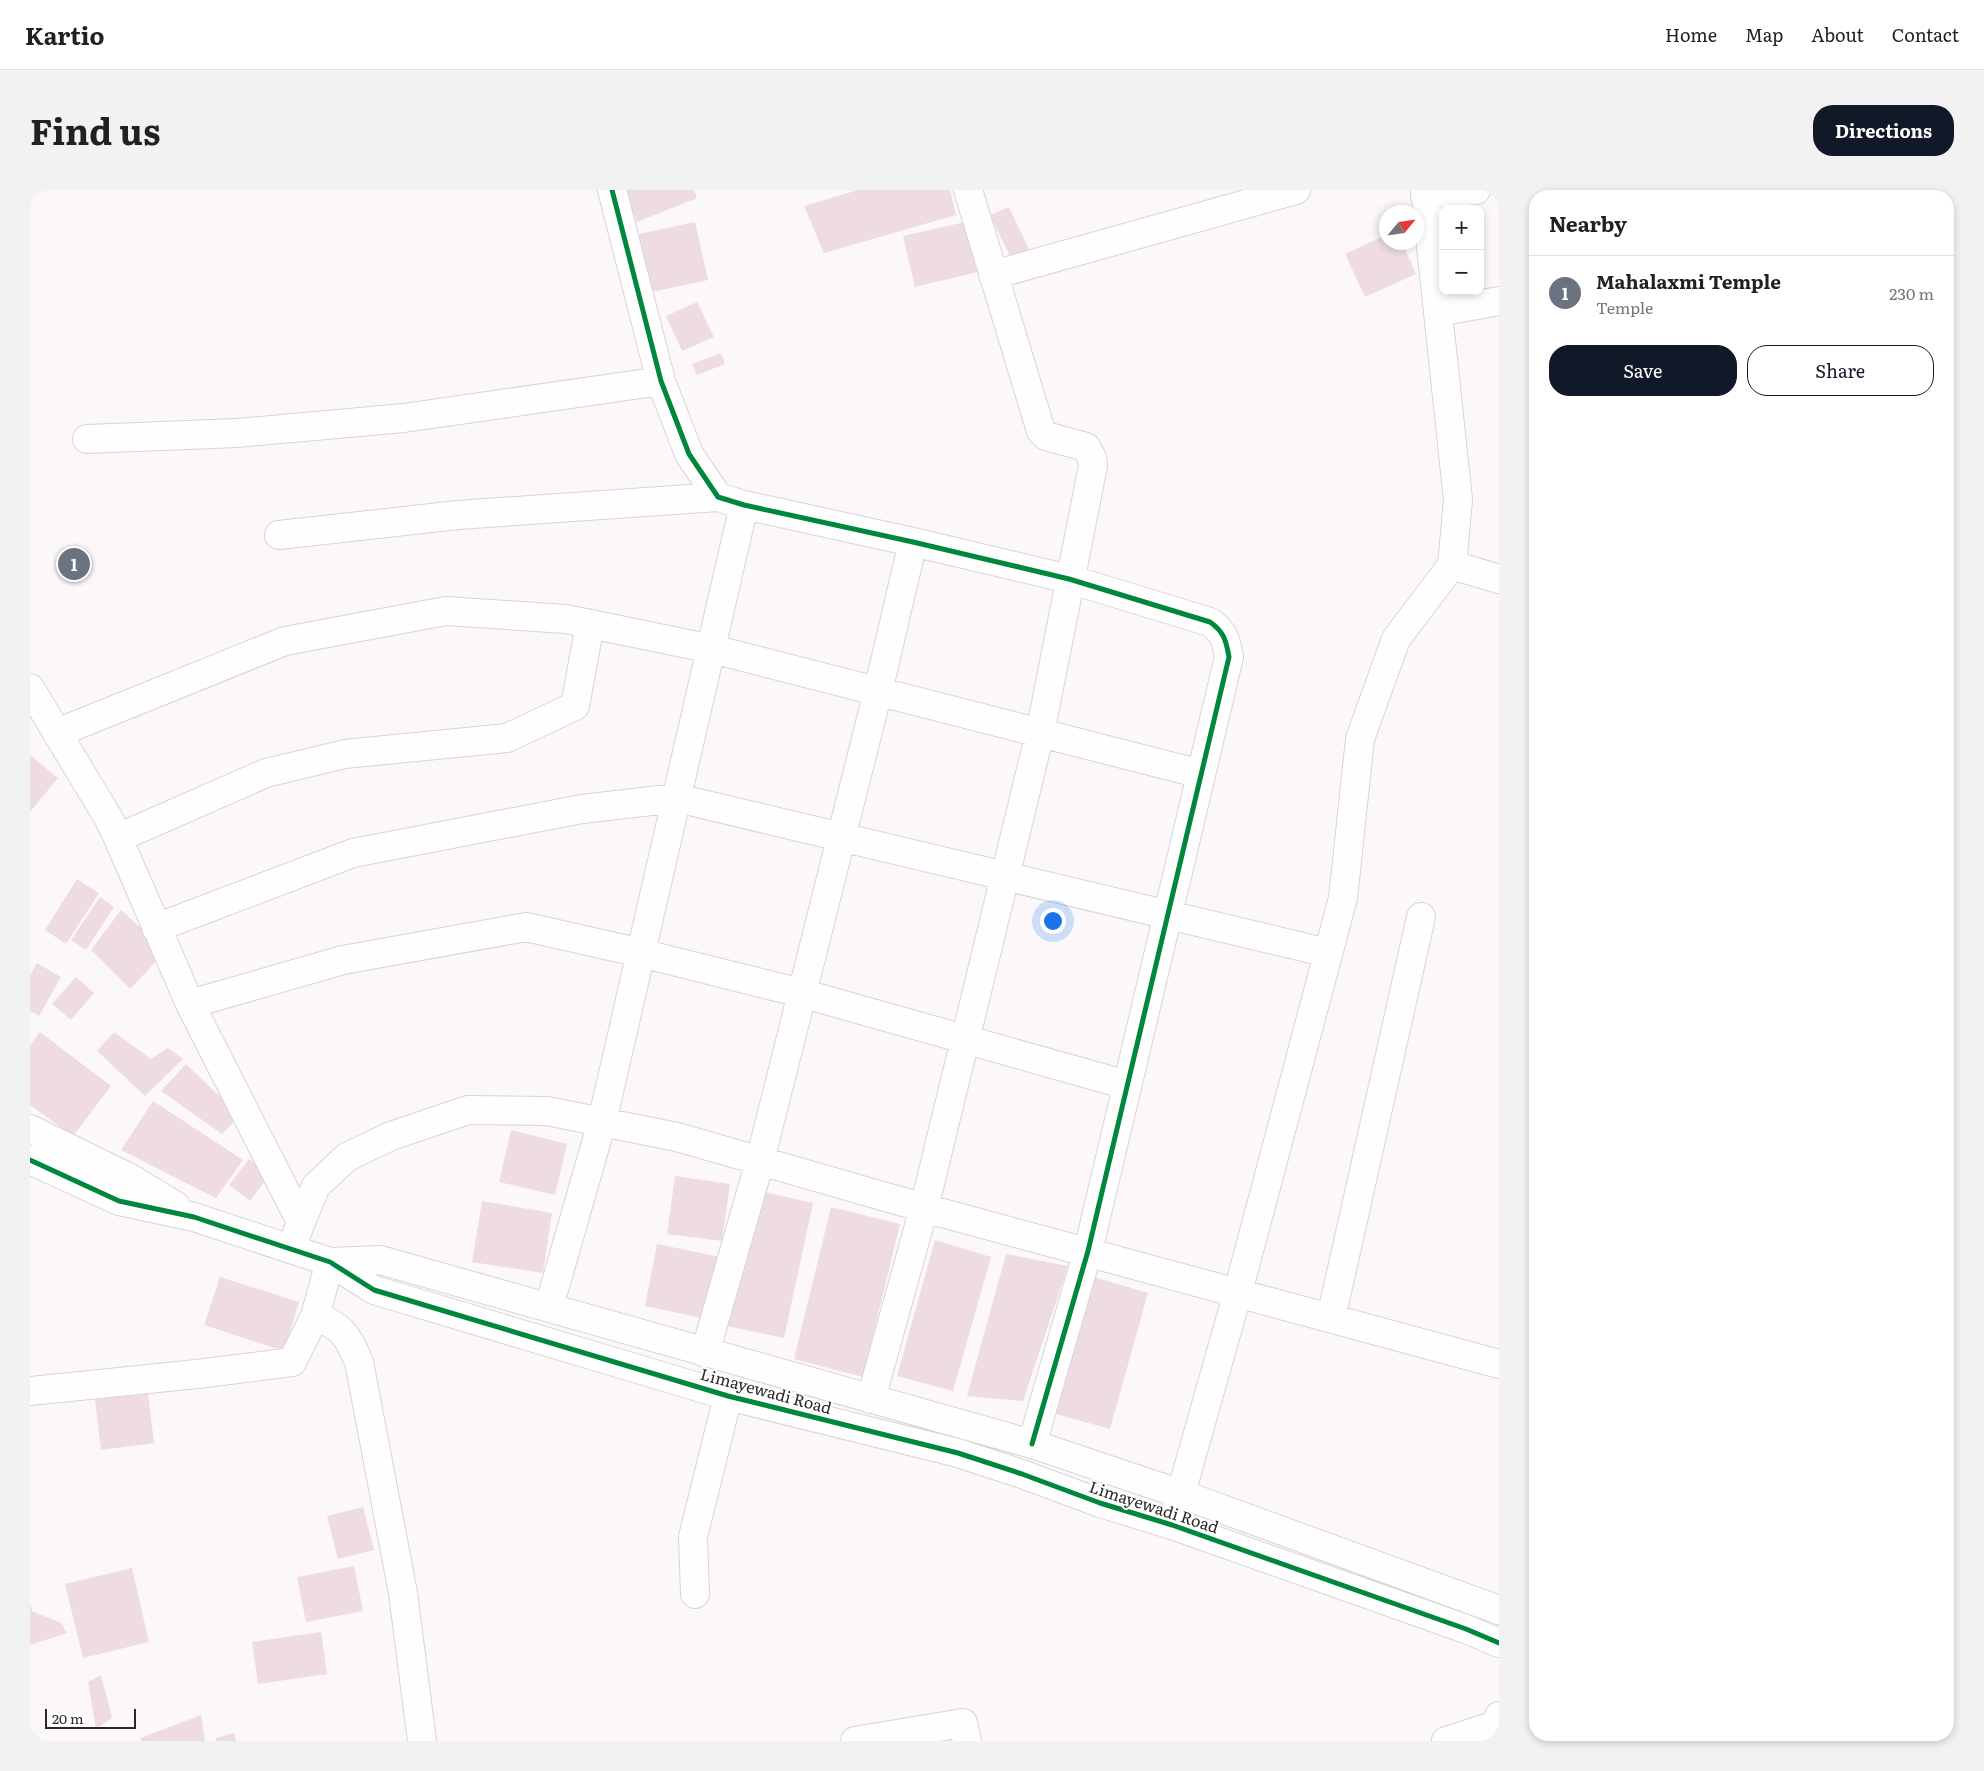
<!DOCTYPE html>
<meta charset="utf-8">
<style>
body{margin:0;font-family:Literata,serif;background:#f2f2f2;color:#202124}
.controls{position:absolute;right:15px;top:15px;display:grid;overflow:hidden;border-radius:10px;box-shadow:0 2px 8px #0003}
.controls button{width:45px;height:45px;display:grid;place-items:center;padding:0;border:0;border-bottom:1px solid #e0e0e0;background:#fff;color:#202124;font:25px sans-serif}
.compass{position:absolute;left:1349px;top:15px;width:45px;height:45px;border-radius:50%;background:#fff;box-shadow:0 2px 8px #0003;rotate:61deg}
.scale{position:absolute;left:15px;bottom:12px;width:91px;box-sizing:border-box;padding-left:5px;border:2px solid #2e272a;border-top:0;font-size:14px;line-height:18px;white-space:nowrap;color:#2e272a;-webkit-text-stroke:4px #fff;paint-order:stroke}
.you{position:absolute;left:1022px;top:730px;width:18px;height:18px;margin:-12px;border:4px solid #fff;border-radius:50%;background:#1a73e8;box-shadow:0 0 0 8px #1a73e833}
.badge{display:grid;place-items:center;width:32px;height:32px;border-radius:50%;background:#111827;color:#fff;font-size:16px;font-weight:700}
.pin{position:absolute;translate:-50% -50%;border:2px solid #fff;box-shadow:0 1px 5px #0006}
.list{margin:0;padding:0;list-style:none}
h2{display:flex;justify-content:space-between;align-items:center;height:65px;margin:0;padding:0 20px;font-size:21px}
h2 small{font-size:16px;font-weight:400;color:#757577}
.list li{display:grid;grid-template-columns:32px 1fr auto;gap:15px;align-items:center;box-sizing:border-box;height:75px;padding:0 20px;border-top:1px solid #e0e0e0}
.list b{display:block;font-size:19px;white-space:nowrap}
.list p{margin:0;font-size:16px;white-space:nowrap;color:#757577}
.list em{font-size:16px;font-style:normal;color:#757577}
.actions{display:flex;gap:10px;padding:15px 20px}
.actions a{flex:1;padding:11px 0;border:1px solid #111827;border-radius:20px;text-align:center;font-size:18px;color:#111827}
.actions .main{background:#111827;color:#fff}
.map{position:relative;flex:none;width:1469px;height:1551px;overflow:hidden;border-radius:20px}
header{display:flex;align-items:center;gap:30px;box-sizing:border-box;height:70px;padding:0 25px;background:#fff;border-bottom:1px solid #e0e0e0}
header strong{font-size:24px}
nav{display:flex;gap:28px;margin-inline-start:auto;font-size:18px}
.intro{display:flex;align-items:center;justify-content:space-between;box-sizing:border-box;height:120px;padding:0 30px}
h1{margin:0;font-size:35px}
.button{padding:12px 22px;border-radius:20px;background:#111827;color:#fff;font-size:18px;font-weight:700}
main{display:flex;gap:30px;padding:0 30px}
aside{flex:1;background:#fff;border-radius:20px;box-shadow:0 2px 8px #0003}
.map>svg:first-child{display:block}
</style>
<header>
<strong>Kartio</strong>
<nav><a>Home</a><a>Map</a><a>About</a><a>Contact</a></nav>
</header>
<div class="intro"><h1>Find us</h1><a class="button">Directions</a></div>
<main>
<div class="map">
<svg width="1469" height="1551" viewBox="0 0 1469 1551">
<rect width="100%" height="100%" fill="#fcf8fa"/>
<path fill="#eedbe4" d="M 594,0 L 664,0 L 667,8 L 607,32 Z
M 828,0 L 920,0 L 926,25 L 794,63 L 774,16 Z
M 979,17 L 1000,62 L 982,70 L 960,25 Z
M 944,30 L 956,80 L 885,97 L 873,46 Z
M 665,32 L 678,90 L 622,102 L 609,44 Z
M 1356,45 L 1356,52 L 1372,52 L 1386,84 L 1335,107 L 1315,64 Z
M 667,112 L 684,147 L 652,161 L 636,126 Z
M 691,163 L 695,174 L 667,185 L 662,174 Z
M 0,565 L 28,588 L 0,622 Z
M 47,689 L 69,703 L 36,754 L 15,740 Z
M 70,707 L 84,717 L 56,760 L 41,750 Z
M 91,720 L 136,761 L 100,799 L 61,760 Z
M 7,773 L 31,787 L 9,826 L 0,821 L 0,786 Z
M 46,787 L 64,803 L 41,830 L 22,814 Z
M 10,842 L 81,896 L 43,946 L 0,915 L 0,855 Z
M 84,842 L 121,869 L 138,858 L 153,869 L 115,906 L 67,861 Z
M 156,874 L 210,926 L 192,944 L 131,901 Z
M 123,911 L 213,970 L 186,1008 L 91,960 Z
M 481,940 L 537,954 L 525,1005 L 469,992 Z
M 219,969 L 240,984 L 220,1011 L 199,995 Z
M 645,986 L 700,994 L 692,1051 L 637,1044 Z
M 725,1000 L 783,1013 L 754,1148 L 697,1136 Z
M 452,1011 L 522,1023 L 513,1083 L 442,1072 Z
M 801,1017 L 870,1034 L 833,1187 L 764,1169 Z
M 905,1050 L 961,1067 L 923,1201 L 867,1186 Z
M 627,1054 L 690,1067 L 677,1129 L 615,1116 Z
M 976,1064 L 1038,1076 L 993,1211 L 937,1206 Z
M 190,1087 L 269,1112 L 254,1161 L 174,1135 Z
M 1064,1087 L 1118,1103 L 1080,1239 L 1026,1224 Z
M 118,1203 L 124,1253 L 71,1260 L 65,1209 Z
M 333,1317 L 344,1360 L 308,1369 L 297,1326 Z
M 324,1376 L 333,1421 L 276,1432 L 267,1387 Z
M 102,1378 L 119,1452 L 53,1468 L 35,1394 Z
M 0,1413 L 2,1421 L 31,1433 L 37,1443 L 0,1455 Z
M 291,1442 L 297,1484 L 228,1494 L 222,1452 Z
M 71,1485 L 82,1528 L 66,1539 L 58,1492 Z
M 171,1525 L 175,1551 L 111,1551 L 111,1548 Z
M 204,1543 L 206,1551 L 186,1551 L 186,1548 Z"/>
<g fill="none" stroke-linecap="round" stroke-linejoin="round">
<defs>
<path id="street" d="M 582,0 L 631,191 L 659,264 L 688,307 L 714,315 L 883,352 L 1039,389 L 1180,432 C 1194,442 1196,450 1199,467 L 1058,1061 L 1002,1254
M 1395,5 L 1446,0
M 963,85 L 1266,0
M 1408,122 L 1469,111
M 57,249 L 207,243 L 374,228 L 631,191
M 249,345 L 428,325 L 688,307
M 1422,375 L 1469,389
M 0,498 L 79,629 L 88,648 L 160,814 L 271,1032 L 267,1043
M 27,543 L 255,451 L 416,421 L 536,429 L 682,459 L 1171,584
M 88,648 L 236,583 L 315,564 L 477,548 L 545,516 L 560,434
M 126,738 L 323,663 L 552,619 L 647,608 L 1298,763
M 160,814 L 313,770 L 496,737 L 611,763 L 771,803 L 1097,895
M 271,1032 L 286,996 L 317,967 L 361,946 L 438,920 L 517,921 L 647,947 L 894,1018 L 1469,1174
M 519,1117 L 572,932 L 714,315
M 285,1126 C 312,1136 318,1146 329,1172 L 373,1403 L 392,1551
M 1301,1128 L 1391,727
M 675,1163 L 730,971 L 848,501 L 883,352
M 0,1201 L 167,1184 L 262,1172 L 285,1126 L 300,1072
M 841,1209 L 894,1018 L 1010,543 L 1063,276 L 1062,268 L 1056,257 L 1016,246 L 1011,241 L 938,0
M 1142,1335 L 1208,1102 L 1313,708 L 1330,549 L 1366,449 L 1422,375 L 1428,310 L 1395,0
M 665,1404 L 663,1347 L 698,1206
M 825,1551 L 933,1533 L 937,1551"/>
<path id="secondary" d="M 0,939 L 100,988 L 146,1016
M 0,970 L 89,1011 L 164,1027 L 300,1072 L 344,1100 L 698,1206 L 928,1263 L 992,1284 L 1070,1313 L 1142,1335 L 1436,1439 L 1469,1453
M 300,1072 L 350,1070 L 1002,1254 L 1151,1304 L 1469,1420
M 1416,1551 L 1466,1535 L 1469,1526"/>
</defs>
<use href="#street" stroke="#d9d3d6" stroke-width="30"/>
<use href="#secondary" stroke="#d9d3d6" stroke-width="30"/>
<use href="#street" stroke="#fffefe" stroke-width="28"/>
<use href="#secondary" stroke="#fffefe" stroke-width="28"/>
<defs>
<path id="cycleway" d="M 582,0 L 631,191 L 659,264 L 688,307 L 714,315 L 883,352 L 1039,389 L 1180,432 C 1194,442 1196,450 1199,467 L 1058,1061 L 1002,1254
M 0,970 L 89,1011 L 164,1027 L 300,1072 L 344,1100 L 698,1206 L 928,1263 L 992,1284 L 1070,1313 L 1142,1335 L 1436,1439 L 1469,1453"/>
</defs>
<use href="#cycleway" stroke="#fff" stroke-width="8"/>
<use href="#cycleway" stroke="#00873e" stroke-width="5"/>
</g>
<g text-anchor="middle" stroke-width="4" stroke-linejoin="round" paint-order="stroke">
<g font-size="16" fill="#2e272a" stroke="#fff">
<text transform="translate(736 1201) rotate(15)" y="6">Limayewadi Road</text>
<text transform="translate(1124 1317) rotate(18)" y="6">Limayewadi Road</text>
</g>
</g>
</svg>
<div class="controls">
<button>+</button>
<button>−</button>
</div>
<svg class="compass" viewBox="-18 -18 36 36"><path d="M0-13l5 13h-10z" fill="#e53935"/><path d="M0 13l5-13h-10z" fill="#757577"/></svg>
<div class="scale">20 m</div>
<div class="you"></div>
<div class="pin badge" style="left:44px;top:374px;background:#6b7280">1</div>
</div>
<aside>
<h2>Nearby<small></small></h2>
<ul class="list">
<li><span class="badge" style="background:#6b7280">1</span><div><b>Mahalaxmi Temple</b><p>Temple</p></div><em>230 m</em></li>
</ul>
<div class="actions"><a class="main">Save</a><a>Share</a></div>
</aside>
</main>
